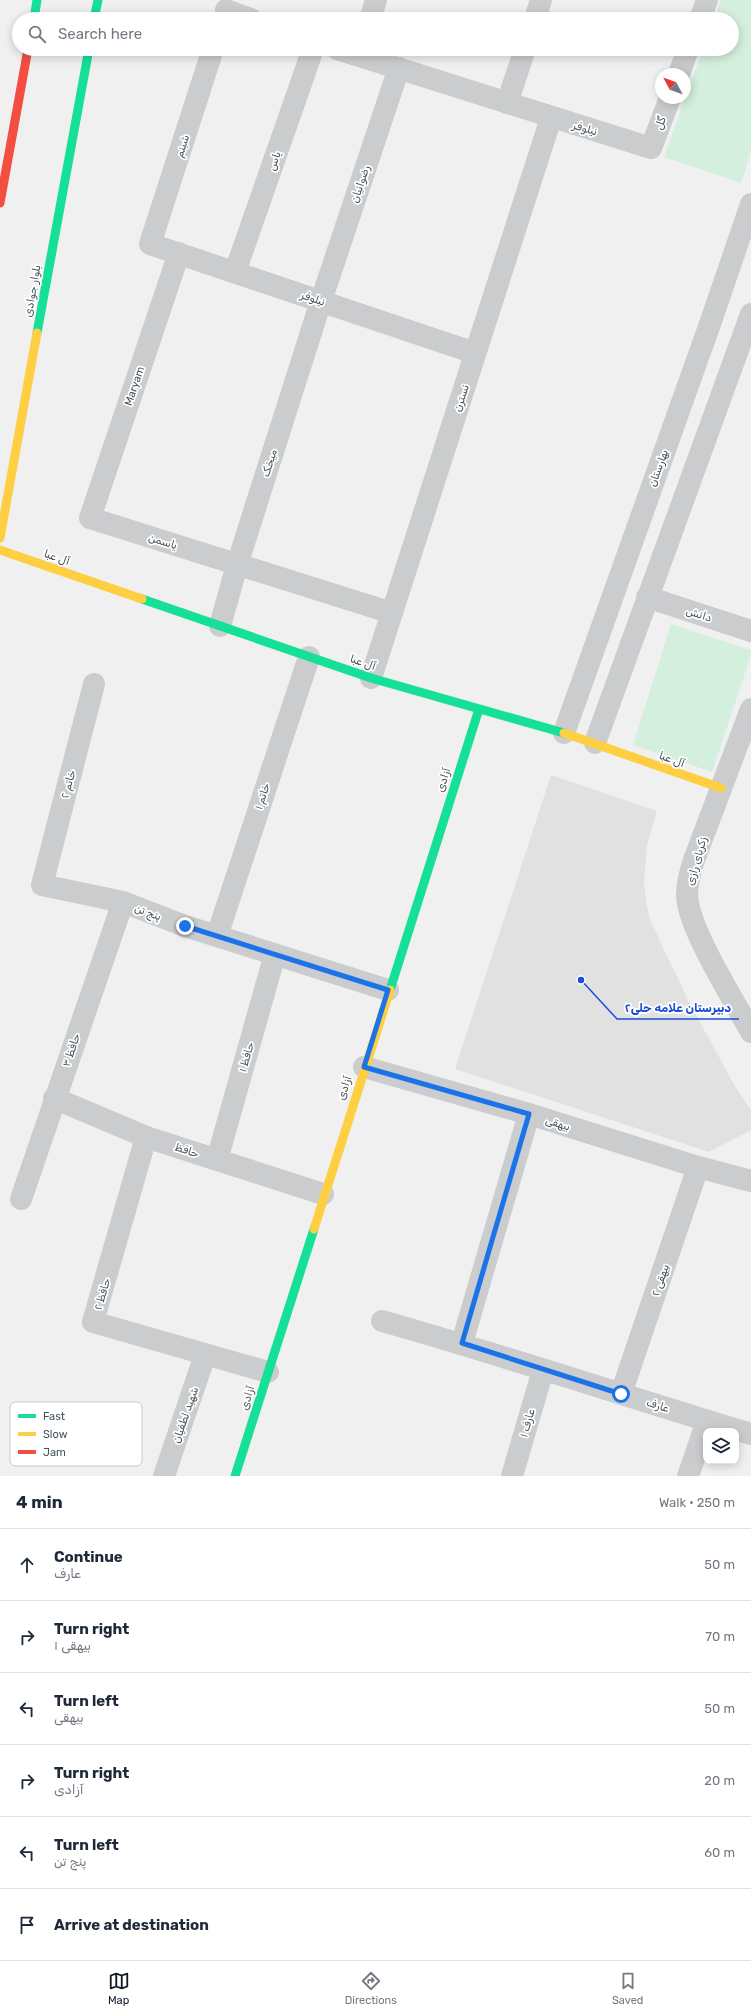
<!DOCTYPE html>
<meta charset="utf-8">
<style>
body{margin:0;font-family:Rubik,"Noto Naskh Arabic",sans-serif;background:#f6f6f7;color:#1f2937}
.controls{position:absolute;right:12px;bottom:12px;display:grid;overflow:hidden;border-radius:8px;box-shadow:0 2px 10px #0003}
.controls button{width:36px;height:36px;display:grid;place-items:center;padding:0;border:0;border-bottom:1px solid #e0e1e3;background:#fff;color:#1f2937;font:20px sans-serif}
.compass{position:absolute;left:655px;top:68px;width:36px;height:36px;border-radius:50%;background:#fff;box-shadow:0 2px 10px #0003;rotate:311deg}
.stop{position:absolute;width:12px;height:12px;margin:-9px;border:3px solid #1a73e8;border-radius:50%;background:#fff}
.stop.end{background:#1a73e8;border-color:#fff;box-shadow:0 1px 4px #0008}
.list{margin:0;padding:0;list-style:none}
h2{display:flex;justify-content:space-between;align-items:center;height:52px;margin:0;padding:0 16px;font-size:17px}
h2 small{font-size:13px;font-weight:400;color:#747a83}
.list li{display:grid;grid-template-columns:26px 1fr auto;gap:12px;align-items:center;box-sizing:border-box;height:72px;padding:0 16px;border-top:1px solid #e0e1e3}
.list b{display:block;font-size:15px;white-space:nowrap}
.list p{margin:0;font-size:13px;white-space:nowrap;color:#747a83}
.list em{font-size:13px;font-style:normal;color:#747a83}
.icon{flex:none;width:22px;height:22px;fill:none;stroke:currentColor;stroke-width:2;stroke-linecap:round;stroke-linejoin:round}
.map{position:relative;flex:none;width:751px;height:1476px;overflow:hidden}
.search{position:absolute;background:#fff;box-shadow:0 2px 10px #0003;left:12px;right:12px;top:12px;height:44px;display:flex;align-items:center;gap:10px;box-sizing:border-box;padding:0 14px;border-radius:22px;color:#747a83;font-size:15px}
.sheet{height:484px;background:#fff}
nav{display:flex;justify-content:space-around;align-items:center;box-sizing:border-box;height:56px;border-top:1px solid #e0e1e3;background:#fff;font-size:11px;color:#747a83}
nav a{display:grid;justify-items:center;gap:2px}
nav .on{color:#111827}
.map>svg:first-child{display:block}
</style>
<div class="map">
<svg width="751" height="1476" viewBox="0 0 751 1476">
<rect width="100%" height="100%" fill="#f0f0f0"/>
<path fill="#e2e1e2" d="M 551,775 L 657,811 L 647,846 L 644,883 L 646,901 L 650,920 L 689,1002 L 736,1088 L 751,1110 L 751,1130 L 709,1152 L 455,1069 Z"/>
<path fill="#d4efdd" d="M 721,0 L 751,0 L 751,151 L 741,183 L 664,157 L 703,49 L 732,49 L 732,19 L 714,19 Z
M 671,624 L 751,650 L 751,655 L 712,772 L 633,745 Z"/>
<g fill="none" stroke-linecap="round" stroke-linejoin="round">
<path stroke="#caccce" stroke-width="22" d="M 226,10 L 251,19
M 370,19 L 376,0
M 535,19 L 541,0
M 700,19 L 707,0
M 213,49 L 150,244 L 475,353
M 337,49 L 651,148 L 670,98
M 679,74 L 688,49
M 507,103 L 525,49
M 179,253 L 90,518 L 392,613
M 235,272 L 313,49
M 647,597 L 751,631
M 220,626 L 237,565 L 321,301 L 399,68
M 371,678 L 551,118
M 94,684 L 42,885 L 123,902 L 185,926 L 388,990
M 751,709 L 694,860 C 690,872 687,884 687,896 C 689,930 734,1000 751,1032
M 564,733 L 711,321 L 751,204
M 595,743 L 751,314
M 217,936 L 309,657
M 364,1067 L 529,1114 L 698,1167 L 751,1181
M 54,1098 L 146,1137 L 323,1194
M 146,1137 L 93,1322 L 268,1372
M 217,1160 L 275,954
M 21,1199 L 123,902
M 382,1321 C 506,1356 628,1397 751,1434
M 462,1343 L 529,1114
M 621,1394 L 698,1167
M 164,1476 L 205,1355
M 512,1476 L 543,1370
M 688,1476 L 707,1421"/>
<path stroke="#16e098" stroke-width="9" d="M 34,19 L 37,0
M 94,19 L 98,0
M 37,333 L 89,49
M 142,599 L 371,678 L 564,733
M 390,990 L 479,709
M 235,1476 L 314,1229"/>
<path stroke="#ffcf43" stroke-width="9" d="M 0,538 L 37,333
M 0,550 L 142,599
M 564,733 L 721,788
M 314,1229 L 390,990"/>
<path stroke="#f24e42" stroke-width="9" d="M 0,203 L 28,49"/>
</g>
<g fill="none" stroke-linecap="round" stroke-linejoin="round">
<path stroke="#1a73e8" stroke-width="5" d="M 185,926 L 388,990 L 364,1067 L 529,1114 L 462,1343 L 621,1394"/>
</g>
<g text-anchor="middle" stroke-width="3.5" stroke-linejoin="round" paint-order="stroke">
<g font-size="11" fill="#47535c" stroke="#fff">
<text transform="translate(660 123) rotate(-69)" y="4">گل</text>
<text transform="translate(585 128) rotate(17)" y="4">نیلوفر</text>
<text transform="translate(182 146) rotate(-72)" y="4">شبنم</text>
<text transform="translate(274 161) rotate(-71)" y="4">یاس</text>
<text transform="translate(360 184) rotate(-72)" y="4">رضوانیان</text>
<text transform="translate(32 291) rotate(-80)" y="4">بلوار جوادی</text>
<text transform="translate(313 298) rotate(19)" y="4">نیلوفر</text>
<text transform="translate(134 386) rotate(-71)" y="4">Maryam</text>
<text transform="translate(461 398) rotate(-72)" y="4">نسترن</text>
<text transform="translate(269 463) rotate(-72)" y="4">میخک</text>
<text transform="translate(658 468) rotate(-70)" y="4">بهارستان</text>
<text transform="translate(163 541) rotate(17)" y="4">یاسمن</text>
<text transform="translate(57 557) rotate(19)" y="4">آل عبا</text>
<text transform="translate(699 614) rotate(18)" y="4">دانش</text>
<text transform="translate(363 662) rotate(19)" y="4">آل عبا</text>
<text transform="translate(672 759) rotate(20)" y="4">آل عبا</text>
<text transform="translate(443 780) rotate(-72)" y="4">آزادی</text>
<text transform="translate(68 784) rotate(-75)" y="4">خاتم ۲</text>
<text transform="translate(262 796) rotate(-72)" y="4">خاتم ۱</text>
<text transform="translate(696 861) rotate(-74)" y="4">زکریای رازی</text>
<text transform="translate(148 912) rotate(20)" y="4">پنج تن</text>
<text transform="translate(71 1050) rotate(-71)" y="4">حافظ ۳</text>
<text transform="translate(246 1057) rotate(-74)" y="4">حافظ ۱</text>
<text transform="translate(344 1088) rotate(-72)" y="4">آزادی</text>
<text transform="translate(558 1123) rotate(18)" y="4">بیهقی</text>
<text transform="translate(187 1150) rotate(18)" y="4">حافظ</text>
<text transform="translate(660 1280) rotate(-71)" y="4">بیهقی ۲</text>
<text transform="translate(102 1294) rotate(-74)" y="4">حافظ ۲</text>
<text transform="translate(247 1398) rotate(-73)" y="4">آزادی</text>
<text transform="translate(658 1405) rotate(18)" y="4">عارف</text>
<text transform="translate(185 1415) rotate(-71)" y="4">شهید لطفیان</text>
<text transform="translate(527 1423) rotate(-74)" y="4">عارف ۱</text>
</g>
</g>
<rect x="10" y="1402" width="132" height="64" rx="6" fill="#fff" stroke="#c8cbce" stroke-width="1"/>
<rect x="18" y="1414" width="18" height="4" fill="#16e098"/>
<rect x="18" y="1432" width="18" height="4" fill="#ffcf43"/>
<rect x="18" y="1450" width="18" height="4" fill="#f24e42"/>
<g font-size="11" fill="#47535c">
<text x="43" y="1420">Fast</text>
<text x="43" y="1438">Slow</text>
<text x="43" y="1456">Jam</text>
</g>
<path fill="none" stroke="#1d4ed8" stroke-width="1.5" d="M581 980L617 1019H739"/>
<circle fill="#1d4ed8" stroke="#fff" stroke-width="1.5" cx="581" cy="980" r="4"/>
<g font-size="12" text-anchor="middle" font-weight="bold" fill="#1d4ed8" stroke="#fff" stroke-width="3.5" stroke-linejoin="round" paint-order="stroke">
<text x="678" y="1012">دبیرستان علامه حلی۲</text>
</g>
</svg>
<div class="controls">
<button><svg class="icon" aria-label="layers" viewBox="0 0 24 24"><path d="M12 4l9 5-9 5-9-5zM3 14l9 5 9-5"/></svg></button>
</div>
<svg class="compass" viewBox="-18 -18 36 36"><path d="M0-13l5 13h-10z" fill="#e53935"/><path d="M0 13l5-13h-10z" fill="#747a83"/></svg>
<div class="stop" style="left:621px;top:1394px"></div>
<div class="stop end" style="left:185px;top:926px"></div>
<div class="search"><svg class="icon" aria-label="search" viewBox="0 0 24 24"><circle cx="10" cy="10" r="6"/><path d="M15 15l6 6"/></svg>Search here</div>
</div>
<section class="sheet">
<h2>4 min<small>Walk · 250 m</small></h2>
<ul class="list">
<li><svg class="icon" aria-label="ahead" viewBox="0 0 24 24"><path d="M12 20V5M6 11l6-6 6 6"/></svg><div><b>Continue</b><p>عارف</p></div><em>50 m</em></li>
<li><svg class="icon" aria-label="right" viewBox="0 0 24 24"><path d="M7 20v-9h11M14 6l5 5-5 5"/></svg><div><b>Turn right</b><p>بیهقی ۱</p></div><em>70 m</em></li>
<li><svg class="icon" aria-label="left" viewBox="0 0 24 24"><path d="M17 20v-9H6M10 6l-5 5 5 5"/></svg><div><b>Turn left</b><p>بیهقی</p></div><em>50 m</em></li>
<li><svg class="icon" aria-label="right" viewBox="0 0 24 24"><path d="M7 20v-9h11M14 6l5 5-5 5"/></svg><div><b>Turn right</b><p>آزادی</p></div><em>20 m</em></li>
<li><svg class="icon" aria-label="left" viewBox="0 0 24 24"><path d="M17 20v-9H6M10 6l-5 5 5 5"/></svg><div><b>Turn left</b><p>پنج تن</p></div><em>60 m</em></li>
<li><svg class="icon" aria-label="arrive" viewBox="0 0 24 24"><path d="M6 21V4h12l-3 4 3 4H6"/></svg><div><b>Arrive at destination</b></div></li>
</ul>
</section>
<nav>
<a class="on"><svg class="icon" aria-label="map" viewBox="0 0 24 24"><path d="M3 6l6-2 6 2 6-2v14l-6 2-6-2-6 2zM9 4v14M15 6v14"/></svg>Map</a>
<a><svg class="icon" aria-label="directions" viewBox="0 0 24 24"><path d="M12 3l9 9-9 9-9-9zM9 14v-3h6M13 9l2 2-2 2"/></svg>Directions</a>
<a><svg class="icon" aria-label="saved" viewBox="0 0 24 24"><path d="M7 4h10v16l-5-4-5 4z"/></svg>Saved</a>
</nav>
